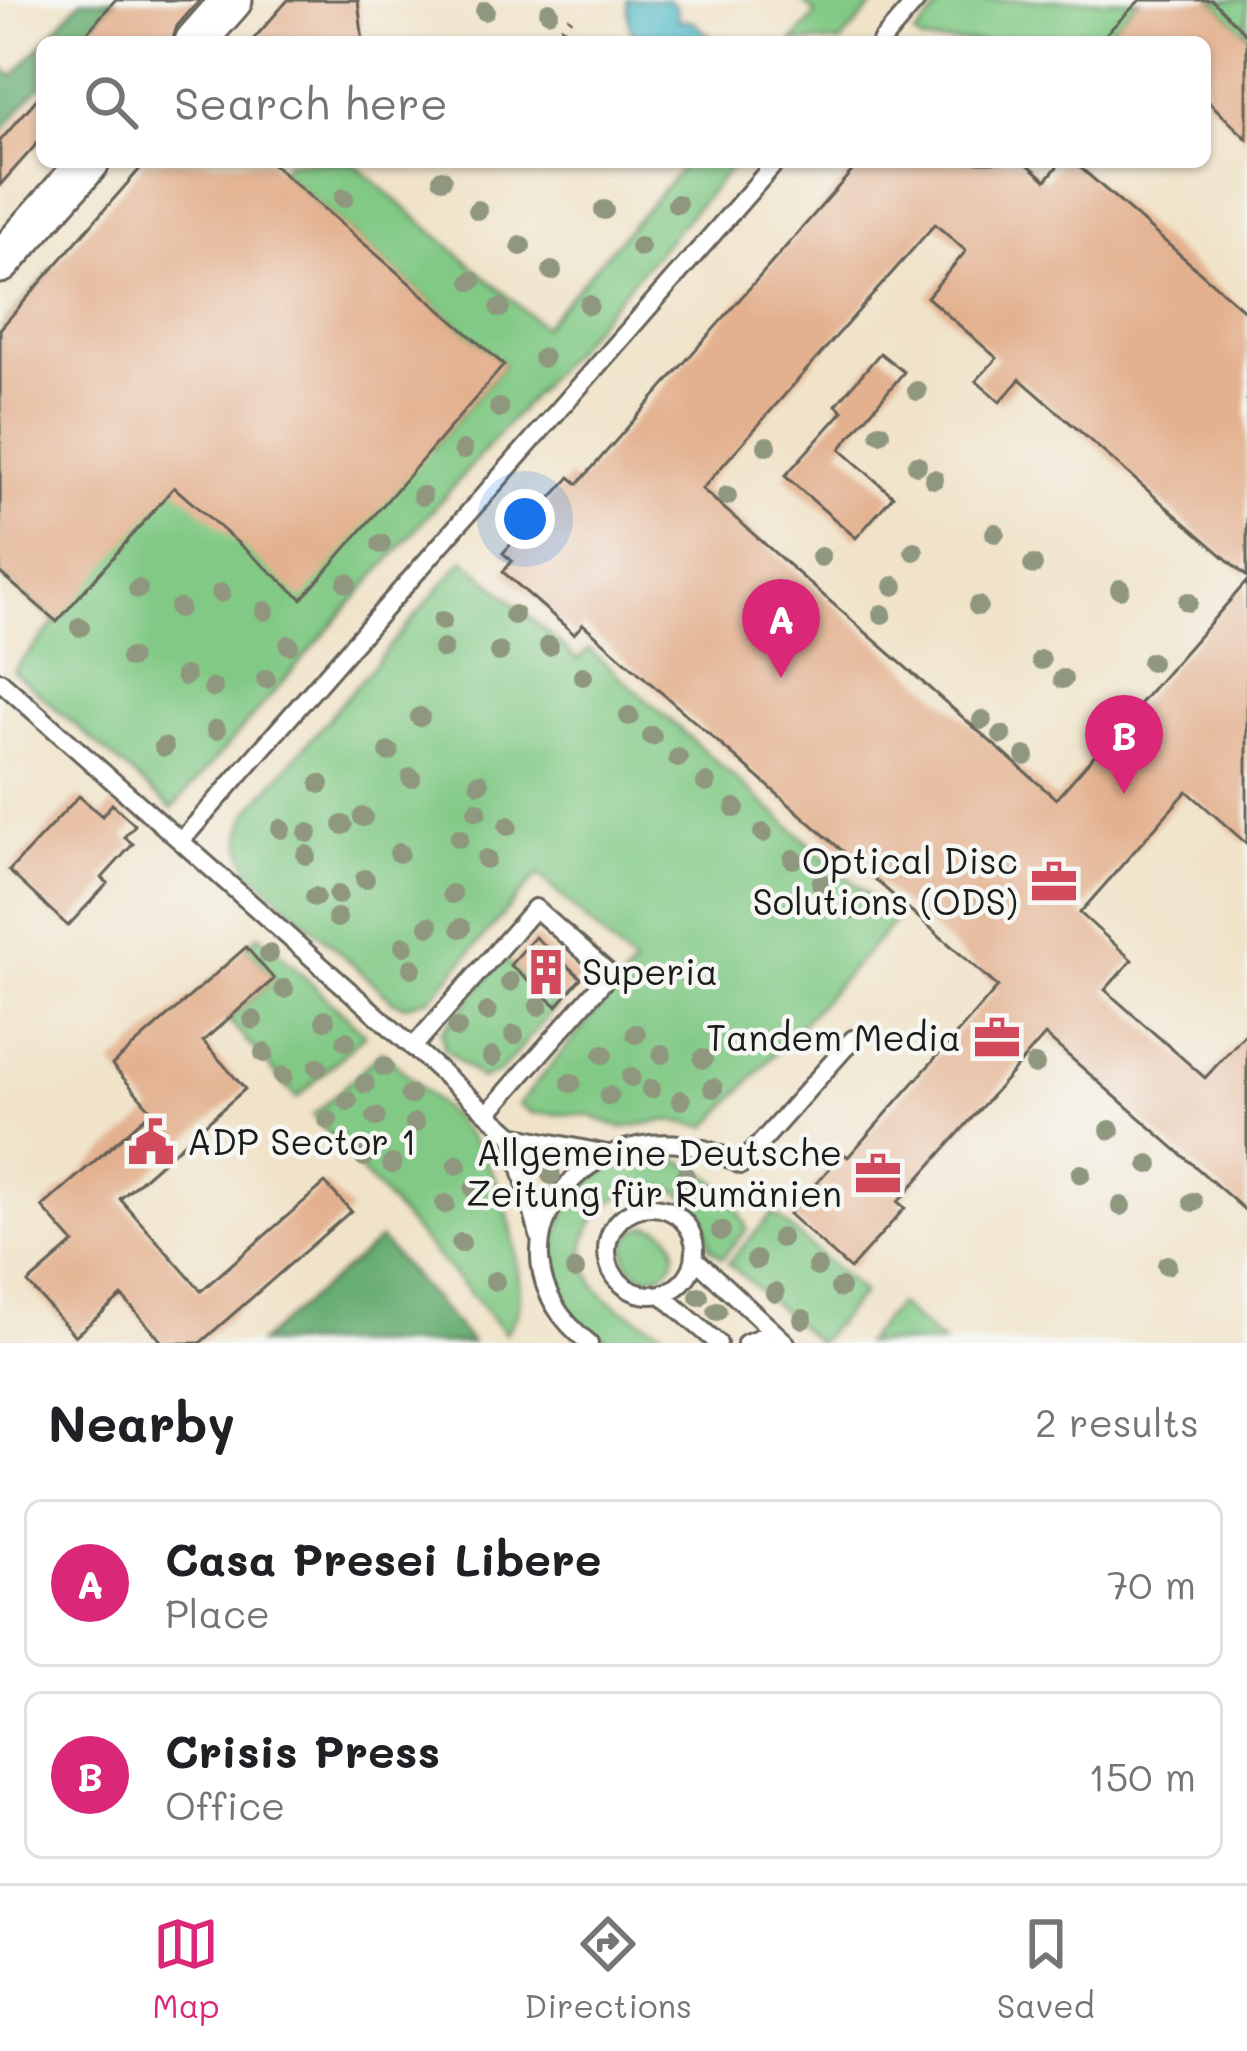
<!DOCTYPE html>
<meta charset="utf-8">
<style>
body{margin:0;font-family:Mali,sans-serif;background:#f6f6f6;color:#202124}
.you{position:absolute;left:525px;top:519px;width:42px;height:42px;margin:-30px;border:9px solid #fff;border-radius:50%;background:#1a73e8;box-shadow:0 0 0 18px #1a73e833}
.badge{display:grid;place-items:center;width:78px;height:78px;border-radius:50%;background:#db2777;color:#fff;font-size:39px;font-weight:700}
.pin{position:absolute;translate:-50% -99px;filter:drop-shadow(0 3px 6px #0008)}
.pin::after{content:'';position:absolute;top:63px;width:42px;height:36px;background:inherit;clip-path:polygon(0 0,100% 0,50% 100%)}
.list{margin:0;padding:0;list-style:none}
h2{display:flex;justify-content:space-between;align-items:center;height:156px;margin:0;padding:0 48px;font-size:51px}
h2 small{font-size:39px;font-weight:400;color:#757577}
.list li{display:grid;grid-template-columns:78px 1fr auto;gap:36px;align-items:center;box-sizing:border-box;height:168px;margin:0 24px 24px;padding:0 24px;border:3px solid #e0e0e0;border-radius:18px}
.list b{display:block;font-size:45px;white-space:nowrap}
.list p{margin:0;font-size:39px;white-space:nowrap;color:#757577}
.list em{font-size:39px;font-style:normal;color:#757577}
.icon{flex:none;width:66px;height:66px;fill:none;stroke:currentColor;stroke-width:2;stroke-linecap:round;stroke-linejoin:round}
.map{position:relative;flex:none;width:1247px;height:1343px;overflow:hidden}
.search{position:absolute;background:#fff;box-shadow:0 3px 9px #0004;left:36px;right:36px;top:36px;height:132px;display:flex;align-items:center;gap:30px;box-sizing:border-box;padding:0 42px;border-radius:18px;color:#757577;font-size:45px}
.sheet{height:540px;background:#fff}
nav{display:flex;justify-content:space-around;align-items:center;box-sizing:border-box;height:168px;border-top:3px solid #e0e0e0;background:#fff;font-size:33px;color:#757577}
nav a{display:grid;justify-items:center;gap:6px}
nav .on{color:#db2777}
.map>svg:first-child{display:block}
</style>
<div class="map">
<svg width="1247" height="1343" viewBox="0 0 1247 1343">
<rect width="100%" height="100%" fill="#f6f6f2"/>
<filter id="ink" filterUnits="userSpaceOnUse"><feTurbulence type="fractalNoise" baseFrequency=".00833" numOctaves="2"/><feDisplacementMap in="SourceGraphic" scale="24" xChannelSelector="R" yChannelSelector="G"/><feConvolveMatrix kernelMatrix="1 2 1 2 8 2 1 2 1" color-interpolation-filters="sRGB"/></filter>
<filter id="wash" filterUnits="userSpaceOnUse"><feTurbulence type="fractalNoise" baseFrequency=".004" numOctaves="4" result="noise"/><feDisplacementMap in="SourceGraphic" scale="48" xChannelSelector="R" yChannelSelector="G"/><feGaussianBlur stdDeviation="2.7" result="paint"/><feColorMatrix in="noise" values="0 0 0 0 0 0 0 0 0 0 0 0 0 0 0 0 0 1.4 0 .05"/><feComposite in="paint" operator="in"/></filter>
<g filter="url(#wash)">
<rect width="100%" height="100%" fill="#f0e3c9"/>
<path fill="#81c985" stroke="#4e7250" stroke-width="3" d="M 801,0 L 878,0 L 841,42 L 792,42 L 816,14 Z
M 946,0 L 1140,0 L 1098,42 L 922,42 L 915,36 Z
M 1212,0 L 1247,0 L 1247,35 Z
M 288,162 L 352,162 L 543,327 L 687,162 L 736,162 L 172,809 L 13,671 L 56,622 L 0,573 L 0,329 L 51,270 L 275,465 L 351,378 L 432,449 L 504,365 L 280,171 Z
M 464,559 L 578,660 L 589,649 L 896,920 L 708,1127 L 669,1120 L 622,1128 L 588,1115 L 532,1113 L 518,1105 L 634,966 L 538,874 L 432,997 L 405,1006 L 393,1001 L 250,871 C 240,849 238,834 249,812 Z
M 259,934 L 365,1034 L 297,1098 L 228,1020 L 274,979 L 246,947 Z
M 504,959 L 557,1006 L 500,1072 L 481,1079 L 444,1048 L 442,1031 Z
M 382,1051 C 460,1125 503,1150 517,1264 C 520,1291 525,1311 505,1333 L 313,1116 Z
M 661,1155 C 706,1167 729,1186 747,1229 L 722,1258 L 709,1247 C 695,1123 530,1215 603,1295 C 619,1312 660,1327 682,1343 C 662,1343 637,1343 617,1342 C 523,1320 533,1162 661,1155 Z
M 773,1213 L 863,1293 L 818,1343 L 728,1263 Z
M625 1251a25 25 0 1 1 50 0a25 25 0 1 1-50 0Z
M 898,1304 L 943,1343 L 864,1343 Z"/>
<path fill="#68ad72" stroke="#426447" stroke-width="3" d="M 81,0 L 115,0 L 79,42 L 44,42 Z
M 42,44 L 42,84 L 0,133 L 0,66 L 13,76 Z
M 380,1239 L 472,1343 L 258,1343 Z"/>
<path fill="#49b7c4" stroke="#326a70" stroke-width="3" d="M 627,0 L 668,0 L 677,8 L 678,21 L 691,20 L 717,42 L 644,42 L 630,29 Z"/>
<g id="blocks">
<path fill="#e3b18f" d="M 115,0 L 200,0 L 177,26 L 172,42 L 79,42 Z
M 288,0 L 358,0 L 363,42 L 251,42 Z
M 1140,0 L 1212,0 L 1247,35 L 1247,139 L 1205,98 L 1205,42 L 1098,42 Z
M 42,93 L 42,138 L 0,185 L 0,141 Z
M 146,162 L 270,162 L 504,365 L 302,599 L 174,487 L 57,622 L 0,573 L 0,329 Z
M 860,162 L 1025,162 L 1046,180 L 1061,162 L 1074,162 L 1247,313 L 1247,577 L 1020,379 L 1000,402 L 976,381 L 997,358 L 927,297 L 966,251 L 935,224 L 702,489 L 1056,799 L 1247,581 L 1247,844 L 1187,791 L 1080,913 L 1132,960 L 1105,990 L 1205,1078 L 1247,1032 L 1247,1212 L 1045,1035 L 898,1202 L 905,1208 L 850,1269 L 789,1214 L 843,1153 L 848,1157 L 998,987 L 583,624 L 574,634 L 503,572 L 512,561 L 503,553 L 570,477 L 578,484 Z
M 880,353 L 904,372 L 840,449 L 893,496 L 856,538 L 785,476 L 843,411 L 836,405 Z
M 79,796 L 102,816 L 112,804 L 135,825 L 124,837 L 133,844 L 102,878 L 108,883 L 68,926 L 9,871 Z
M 535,937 L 581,978 L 557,1006 L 510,965 Z
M 246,947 L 274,979 L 203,1041 L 245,1089 L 120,1199 L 201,1291 L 325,1183 L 351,1211 L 200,1343 L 163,1343 L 122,1296 L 75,1336 L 28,1283 L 74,1243 L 42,1207 L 152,1111 L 112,1065 Z"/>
</g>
</g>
<g filter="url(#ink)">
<use href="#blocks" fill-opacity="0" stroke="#666259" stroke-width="3"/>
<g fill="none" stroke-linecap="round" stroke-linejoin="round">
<defs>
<path id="service" d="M 881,42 L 917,0
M 0,681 L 512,1135 L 607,1154
M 181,841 L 776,162
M 413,1047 L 535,908 L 610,974 L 488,1113
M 512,1135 L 540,1239
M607 1251a44 44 0 1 1 88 0a44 44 0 1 1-88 0Z
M 695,1259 L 786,1343
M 662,1295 L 718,1343
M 589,1343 C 464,1245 601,1085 741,1165 L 853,1039
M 746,1343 L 773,1332"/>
<path id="tertiary" d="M 195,42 L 232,0
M 0,263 L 89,162"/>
</defs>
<use href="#service" stroke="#666259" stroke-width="22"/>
<use href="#tertiary" stroke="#666259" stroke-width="45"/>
<path stroke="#666259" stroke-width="6" stroke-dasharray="3 9" stroke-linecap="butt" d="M 554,38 L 571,18"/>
<use href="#service" stroke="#fff" stroke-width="16"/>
<use href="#tertiary" stroke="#fff" stroke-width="39"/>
</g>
<g fill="#8f977e">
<circle cx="485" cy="11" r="10"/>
<circle cx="549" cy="12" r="10"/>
<circle cx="442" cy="179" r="10"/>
<circle cx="344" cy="198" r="10"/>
<circle cx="677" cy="204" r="10"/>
<circle cx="478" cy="210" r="10"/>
<circle cx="604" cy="210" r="10"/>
<circle cx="521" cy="246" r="10"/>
<circle cx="640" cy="247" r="10"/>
<circle cx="552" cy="271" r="10"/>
<circle cx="472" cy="281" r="10"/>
<circle cx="589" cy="305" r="10"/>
<circle cx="500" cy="308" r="10"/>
<circle cx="543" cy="358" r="10"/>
<circle cx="917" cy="391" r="10"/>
<circle cx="499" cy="408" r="10"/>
<circle cx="880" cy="433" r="10"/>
<circle cx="767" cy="446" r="10"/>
<circle cx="463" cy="450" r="10"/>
<circle cx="917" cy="465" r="10"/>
<circle cx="934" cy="479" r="10"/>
<circle cx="422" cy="496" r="10"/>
<circle cx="727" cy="496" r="10"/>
<circle cx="995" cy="533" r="10"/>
<circle cx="381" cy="544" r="10"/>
<circle cx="914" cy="551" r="10"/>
<circle cx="821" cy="557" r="10"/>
<circle cx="1033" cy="565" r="10"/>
<circle cx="347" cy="583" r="10"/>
<circle cx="894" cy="586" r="10"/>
<circle cx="138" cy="589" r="10"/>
<circle cx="1120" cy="589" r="10"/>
<circle cx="221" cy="593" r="10"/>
<circle cx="1188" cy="602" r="10"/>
<circle cx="978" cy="606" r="10"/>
<circle cx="179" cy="608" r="10"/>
<circle cx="265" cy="611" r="10"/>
<circle cx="882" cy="614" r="10"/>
<circle cx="514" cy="615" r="10"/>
<circle cx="442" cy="621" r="10"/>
<circle cx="80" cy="627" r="10"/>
<circle cx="289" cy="645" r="10"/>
<circle cx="549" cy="646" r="10"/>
<circle cx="443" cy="649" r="10"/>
<circle cx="499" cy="652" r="10"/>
<circle cx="130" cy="658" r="10"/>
<circle cx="1041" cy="660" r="10"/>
<circle cx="1151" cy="662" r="10"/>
<circle cx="185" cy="676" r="10"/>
<circle cx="583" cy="676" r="10"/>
<circle cx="266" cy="679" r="10"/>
<circle cx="1063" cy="679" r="10"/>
<circle cx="213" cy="688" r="10"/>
<circle cx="629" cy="716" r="10"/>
<circle cx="420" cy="717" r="10"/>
<circle cx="982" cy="720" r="10"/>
<circle cx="216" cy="730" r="10"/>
<circle cx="1002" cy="735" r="10"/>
<circle cx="652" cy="736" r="10"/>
<circle cx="164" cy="747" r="10"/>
<circle cx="389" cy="752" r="10"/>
<circle cx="1025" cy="756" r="10"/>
<circle cx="678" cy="758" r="10"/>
<circle cx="411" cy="778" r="10"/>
<circle cx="479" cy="783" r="10"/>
<circle cx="706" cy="783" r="10"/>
<circle cx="320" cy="784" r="10"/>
<circle cx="735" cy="808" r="10"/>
<circle cx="477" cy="811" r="10"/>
<circle cx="363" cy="817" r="10"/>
<circle cx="343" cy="825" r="10"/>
<circle cx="508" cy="826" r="10"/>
<circle cx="281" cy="829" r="10"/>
<circle cx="308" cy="833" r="10"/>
<circle cx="763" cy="833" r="10"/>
<circle cx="459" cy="838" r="10"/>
<circle cx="399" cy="853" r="10"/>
<circle cx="306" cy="855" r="10"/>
<circle cx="486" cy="859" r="10"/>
<circle cx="793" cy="859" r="10"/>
<circle cx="365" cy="879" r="10"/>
<circle cx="821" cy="883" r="10"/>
<circle cx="452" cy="894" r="10"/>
<circle cx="338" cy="895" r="10"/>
<circle cx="315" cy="897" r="10"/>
<circle cx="851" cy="910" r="10"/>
<circle cx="337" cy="918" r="10"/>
<circle cx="429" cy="926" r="10"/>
<circle cx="461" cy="928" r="10"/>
<circle cx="404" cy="946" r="10"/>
<circle cx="269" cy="954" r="10"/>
<circle cx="412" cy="968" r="10"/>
<circle cx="510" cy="982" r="10"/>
<circle cx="284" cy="989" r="10"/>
<circle cx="539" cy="1006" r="10"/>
<circle cx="487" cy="1012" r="10"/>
<circle cx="253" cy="1020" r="10"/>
<circle cx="325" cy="1020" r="10"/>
<circle cx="457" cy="1028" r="10"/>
<circle cx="636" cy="1034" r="10"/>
<circle cx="514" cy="1035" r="10"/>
<circle cx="346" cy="1041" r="10"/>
<circle cx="264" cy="1053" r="10"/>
<circle cx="603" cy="1054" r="10"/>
<circle cx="662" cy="1054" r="10"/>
<circle cx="492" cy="1057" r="10"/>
<circle cx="703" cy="1059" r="10"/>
<circle cx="1035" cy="1065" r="10"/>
<circle cx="318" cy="1067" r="10"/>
<circle cx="384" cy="1067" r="10"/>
<circle cx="283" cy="1076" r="10"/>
<circle cx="631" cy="1077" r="10"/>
<circle cx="571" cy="1083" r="10"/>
<circle cx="365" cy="1084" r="10"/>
<circle cx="713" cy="1088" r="10"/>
<circle cx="651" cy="1089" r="10"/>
<circle cx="410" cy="1095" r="10"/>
<circle cx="609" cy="1096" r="10"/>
<circle cx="681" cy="1100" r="10"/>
<circle cx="348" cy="1101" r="10"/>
<circle cx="376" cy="1117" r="10"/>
<circle cx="328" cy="1120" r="10"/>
<circle cx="415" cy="1123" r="10"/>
<circle cx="1110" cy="1130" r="10"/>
<circle cx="364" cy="1157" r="10"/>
<circle cx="392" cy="1164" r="10"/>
<circle cx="1149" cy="1164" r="10"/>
<circle cx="457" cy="1165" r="10"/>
<circle cx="1081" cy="1174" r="10"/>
<circle cx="551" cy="1175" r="10"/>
<circle cx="685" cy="1176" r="10"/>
<circle cx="474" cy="1189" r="10"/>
<circle cx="710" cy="1201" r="10"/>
<circle cx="1193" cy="1202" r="10"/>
<circle cx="445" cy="1204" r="10"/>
<circle cx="1121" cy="1206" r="10"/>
<circle cx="721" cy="1231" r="10"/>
<circle cx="781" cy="1238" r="10"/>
<circle cx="461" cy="1243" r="10"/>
<circle cx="756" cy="1260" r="10"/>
<circle cx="1167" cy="1265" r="10"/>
<circle cx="817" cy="1267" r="10"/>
<circle cx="575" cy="1270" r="10"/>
<circle cx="495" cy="1281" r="10"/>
<circle cx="840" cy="1288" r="10"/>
<circle cx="775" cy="1293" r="10"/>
<circle cx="699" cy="1296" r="10"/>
<circle cx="717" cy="1311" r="10"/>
<circle cx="803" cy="1319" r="10"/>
</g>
</g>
<defs>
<symbol id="office-bare" viewBox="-9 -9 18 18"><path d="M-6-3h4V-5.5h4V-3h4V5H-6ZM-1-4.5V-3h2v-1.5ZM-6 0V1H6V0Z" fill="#d1495b" stroke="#f6f6f2" stroke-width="2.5" paint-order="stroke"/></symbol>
<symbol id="building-bare" viewBox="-9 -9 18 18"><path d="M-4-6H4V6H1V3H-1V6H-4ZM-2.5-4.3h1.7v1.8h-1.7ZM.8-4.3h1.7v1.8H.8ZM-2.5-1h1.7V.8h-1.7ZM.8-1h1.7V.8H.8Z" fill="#d1495b" stroke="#f6f6f2" stroke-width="2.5" paint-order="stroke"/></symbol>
<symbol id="civic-bare" viewBox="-9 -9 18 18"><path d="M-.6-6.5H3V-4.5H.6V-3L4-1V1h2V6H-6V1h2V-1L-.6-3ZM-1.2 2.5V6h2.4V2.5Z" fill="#d1495b" stroke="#f6f6f2" stroke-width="2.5" paint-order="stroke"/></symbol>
</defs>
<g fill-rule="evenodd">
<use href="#office-bare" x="1021" y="849" width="66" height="66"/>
<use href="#building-bare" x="513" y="939" width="66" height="66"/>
<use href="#office-bare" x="964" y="1005" width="66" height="66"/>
<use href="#civic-bare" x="118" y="1109" width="66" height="66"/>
<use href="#office-bare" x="845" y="1141" width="66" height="66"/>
</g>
<g text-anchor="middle" stroke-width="9" stroke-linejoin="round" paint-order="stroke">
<g font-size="36" fill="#1c1c1c" stroke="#f6f6f2" text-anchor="end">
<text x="1018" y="874">Optical Disc<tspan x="1018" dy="41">Solutions (ODS)</tspan></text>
<text x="582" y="985" text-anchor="start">Superia</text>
<text x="961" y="1051">Tandem Media</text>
<text x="187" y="1155" text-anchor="start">ADP Sector 1</text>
<text x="842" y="1166">Allgemeine Deutsche<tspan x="842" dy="41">Zeitung für Rumänien</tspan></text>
</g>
</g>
</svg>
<div class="you"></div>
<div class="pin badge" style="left:781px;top:678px">A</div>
<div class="pin badge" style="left:1124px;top:794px">B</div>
<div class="search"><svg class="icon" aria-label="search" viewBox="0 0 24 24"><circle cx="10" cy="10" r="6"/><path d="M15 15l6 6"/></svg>Search here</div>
</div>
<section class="sheet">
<h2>Nearby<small>2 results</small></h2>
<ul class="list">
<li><span class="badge">A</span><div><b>Casa Presei Libere</b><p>Place</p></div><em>70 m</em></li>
<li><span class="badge">B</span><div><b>Crisis Press</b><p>Office</p></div><em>150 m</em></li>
</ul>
</section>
<nav>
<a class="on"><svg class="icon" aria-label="map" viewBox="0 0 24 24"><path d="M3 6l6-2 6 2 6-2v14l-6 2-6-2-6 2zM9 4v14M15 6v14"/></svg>Map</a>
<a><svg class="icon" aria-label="directions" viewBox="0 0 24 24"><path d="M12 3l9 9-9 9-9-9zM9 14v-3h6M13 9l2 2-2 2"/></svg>Directions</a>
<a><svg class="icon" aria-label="saved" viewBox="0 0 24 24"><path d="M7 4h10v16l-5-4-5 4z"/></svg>Saved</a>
</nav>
